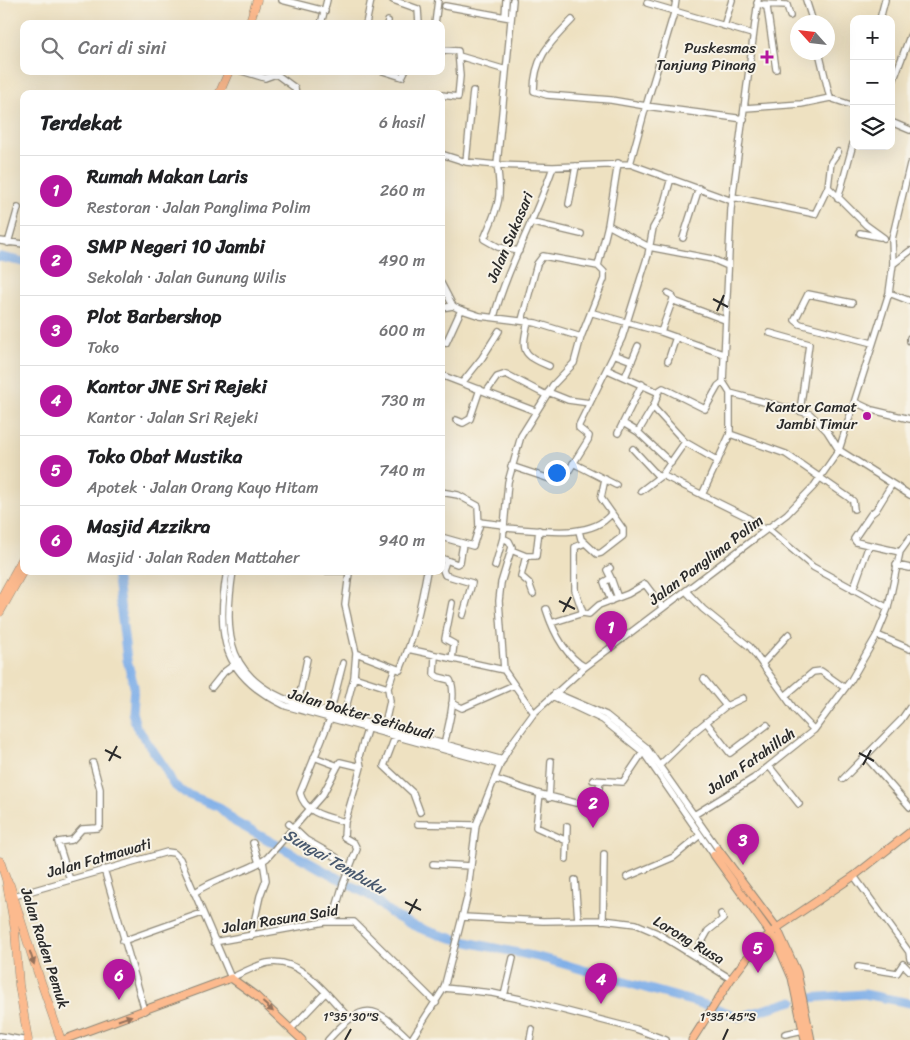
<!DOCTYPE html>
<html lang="id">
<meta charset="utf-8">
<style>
body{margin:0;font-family:Sriracha,sans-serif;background:#f6f6f6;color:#202124}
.controls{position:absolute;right:15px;top:15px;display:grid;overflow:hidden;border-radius:10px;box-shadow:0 5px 20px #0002}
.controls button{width:45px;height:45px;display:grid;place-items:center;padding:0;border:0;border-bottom:1px solid #e0e0e0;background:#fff;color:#202124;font:25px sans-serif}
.compass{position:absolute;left:790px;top:15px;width:45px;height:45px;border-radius:50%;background:#fff;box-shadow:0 5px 20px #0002;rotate:297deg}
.you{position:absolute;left:556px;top:472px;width:18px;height:18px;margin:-12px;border:4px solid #fff;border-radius:50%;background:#1a73e8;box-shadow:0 0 0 8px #1a73e833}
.badge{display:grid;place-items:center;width:32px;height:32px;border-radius:50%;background:#b5179e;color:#fff;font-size:16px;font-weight:700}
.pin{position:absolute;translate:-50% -41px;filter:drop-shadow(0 1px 2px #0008)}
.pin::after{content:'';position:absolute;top:26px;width:18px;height:15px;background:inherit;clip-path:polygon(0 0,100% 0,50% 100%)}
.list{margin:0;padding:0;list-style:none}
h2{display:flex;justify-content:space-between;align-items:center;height:65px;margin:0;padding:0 20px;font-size:21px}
h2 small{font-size:16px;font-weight:400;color:#757577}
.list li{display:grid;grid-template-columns:32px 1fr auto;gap:15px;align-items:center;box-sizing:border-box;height:70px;padding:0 20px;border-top:1px solid #e0e0e0}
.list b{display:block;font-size:19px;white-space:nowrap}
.list p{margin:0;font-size:16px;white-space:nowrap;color:#757577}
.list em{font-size:16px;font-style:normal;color:#757577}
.icon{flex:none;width:28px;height:28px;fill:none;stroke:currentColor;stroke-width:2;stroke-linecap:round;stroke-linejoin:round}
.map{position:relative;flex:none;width:910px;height:1040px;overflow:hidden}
.search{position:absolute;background:#fff;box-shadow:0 5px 20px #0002;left:20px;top:20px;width:425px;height:55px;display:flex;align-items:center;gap:12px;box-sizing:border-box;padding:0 18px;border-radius:10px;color:#757577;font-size:19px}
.panel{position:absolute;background:#fff;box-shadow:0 5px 20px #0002;left:20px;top:90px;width:425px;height:485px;border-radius:10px}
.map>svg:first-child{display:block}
</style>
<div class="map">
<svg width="910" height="1040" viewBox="0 0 910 1040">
<rect width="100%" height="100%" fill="#f7f3e8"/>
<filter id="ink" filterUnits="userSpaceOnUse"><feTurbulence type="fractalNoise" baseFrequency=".02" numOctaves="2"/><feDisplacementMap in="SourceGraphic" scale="10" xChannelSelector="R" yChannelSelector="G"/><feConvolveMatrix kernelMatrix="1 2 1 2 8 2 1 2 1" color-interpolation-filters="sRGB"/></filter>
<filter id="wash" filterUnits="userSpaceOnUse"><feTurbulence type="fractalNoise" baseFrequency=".0096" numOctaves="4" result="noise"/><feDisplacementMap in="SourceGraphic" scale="20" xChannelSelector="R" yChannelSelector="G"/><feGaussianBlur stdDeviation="1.12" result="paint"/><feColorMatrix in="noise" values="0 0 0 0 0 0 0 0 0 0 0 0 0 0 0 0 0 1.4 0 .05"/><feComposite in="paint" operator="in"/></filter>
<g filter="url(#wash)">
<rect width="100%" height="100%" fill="#eee1c1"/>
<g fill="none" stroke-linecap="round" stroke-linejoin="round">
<path stroke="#7dade8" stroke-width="9" d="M 0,257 L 24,262
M 116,571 L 127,660 L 134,686 L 132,712 L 136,726 L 165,768 L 173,784 L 184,793 L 219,807 L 235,822 L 376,899 C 405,939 506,947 553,961 C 605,976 657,992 710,1006 L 739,1017 L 793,1001
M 807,998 L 864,994 L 910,1003"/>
</g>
</g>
<g filter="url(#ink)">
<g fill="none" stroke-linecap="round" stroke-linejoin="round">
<defs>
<path id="minor" d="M 282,0 L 325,11
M 393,0 L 418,9 L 419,24
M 513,0 L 497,165 C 503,201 497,208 484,239 L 498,247 L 519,251
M 676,0 L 674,13 L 646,106 L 744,119
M 758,0 L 731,209 L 723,382 L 730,393 L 810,414 L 827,431 L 839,450 L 910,495
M 806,0 L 813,22
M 647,3 L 752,34
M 757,3 L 767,7 L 776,69
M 764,4 L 787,5 L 790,16
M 445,6 L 511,18
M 505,17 L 506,0
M 880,19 L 885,0
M 572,20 C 550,43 534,57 534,91 L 547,95 L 611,100 L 646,106 L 630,164
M 321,24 L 327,0
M 366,24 L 371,0
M 387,24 L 388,21
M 435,24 L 438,0
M 724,26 L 732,0
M 441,50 L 458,51 L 460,76 L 458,97 L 441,95
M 819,52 L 830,98
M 459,56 L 506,70
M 242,71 L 265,78 L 276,74 L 295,88 L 296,94
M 383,71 L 402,77 L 405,71
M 891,87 L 910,36
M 421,92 L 434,94
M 745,108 L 801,104 L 830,98 L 854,106
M 891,122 L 910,130
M 441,154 L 466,162 L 497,165 L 553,167 L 630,164 L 732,201
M 466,162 L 473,91
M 828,187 L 866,225 L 884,238
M 733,197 L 815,214 L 828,187 L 831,162 L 838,152
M 838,199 L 853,144
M 569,204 L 576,166
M 530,222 L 581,234
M 608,225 L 649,247 L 712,259 L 728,266
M 860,233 L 880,237
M 683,238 L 699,188
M 0,241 L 24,244
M 8,243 L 18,208
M 893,264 L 910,251
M 598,266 L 608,225 L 618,163
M 441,283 L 453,306 L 459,309 L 480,316 L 536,323 L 581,337
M 668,293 L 672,295 L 674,301 L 725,320
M 889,293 L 910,301
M 852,303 L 808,294 L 795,320 L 800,324 L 872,343
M 441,308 L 453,306
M 593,313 L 661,332 L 723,354
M 494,317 C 508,265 536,218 553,167
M 522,320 L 537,264 L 543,256 L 598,266 L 604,272 L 604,279 L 581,337 L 574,363 L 553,385 L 521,436 L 508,482 L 503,538 L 509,541 L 512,547 L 501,583 L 499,601 L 504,670 L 534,713
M 528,321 C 522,350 520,354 549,366
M 661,332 L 673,299
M 770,333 L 809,344 L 800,411
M 910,338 L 910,341
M 446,343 L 461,310
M 616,355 L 632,361
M 668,361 L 676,337
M 608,370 L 657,392 L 658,395 L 653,407 L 685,442 L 718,461
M 441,375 L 535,411
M 625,377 L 638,346
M 462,383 L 482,358 L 499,331
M 487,391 L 497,377 L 506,374 L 546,395
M 548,392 L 568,400 L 590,403
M 657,392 L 663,388 L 705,409 L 718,386 L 723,382
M 730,393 L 730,434
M 855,402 L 872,410 L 910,419
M 456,420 L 463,423 L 470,419 L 480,389
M 623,423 L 638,432 L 671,463
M 638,432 L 653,407
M 618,433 L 642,384
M 633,449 L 659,477
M 573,463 L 616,485
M 511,466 L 559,482 L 563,480 L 588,440 L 589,436 L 579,428 L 579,425 L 622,338 L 648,255 L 653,228 L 661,214 L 671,178
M 662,475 L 745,516 L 765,530
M 892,484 L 876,510 L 871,514 L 854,539 L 856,542 L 900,552
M 641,491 L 662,475 L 685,442
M 441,492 L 458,495 L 478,506 L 479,527 L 473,546 L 441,537
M 702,495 L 730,434 L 786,454 L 848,497 L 853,501 L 854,509
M 479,522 L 504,525
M 504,528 C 534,529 590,541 611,514
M 767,528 L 813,567 L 888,608
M 579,531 L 581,539 L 597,554 L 601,553 L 623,536 L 623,529 L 601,498 L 605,479
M 585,543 L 575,547 L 575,590 L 583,613 L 589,614 L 599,605 L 628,594 L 645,584 L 663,608
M 511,550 L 526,556 L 536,556 L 539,530
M 526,556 L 521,576 L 529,583 L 533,594
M 441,558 L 457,564 L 460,562 L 463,544
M 446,561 L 443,570 L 445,575 L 472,583 L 463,615
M 896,565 L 910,568
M 495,566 L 503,538
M 610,568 L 607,570 L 611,578
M 227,571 C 215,636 223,677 286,706 L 500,765
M 233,571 C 223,637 227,680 298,704 L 503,760
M 307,571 L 350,571
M 853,590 L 869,545
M 686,591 L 703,609 L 750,647 L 795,710 L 814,730
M 611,601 L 604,582 L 611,578 L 618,598
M 546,609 C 553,631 564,655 585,667
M 551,623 L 583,613
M 877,635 L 910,649
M 408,649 L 504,670
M 356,653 L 395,668
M 435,656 L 434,674 L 438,677 L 450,680 C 458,693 447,733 443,748
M 452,659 L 454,644 L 445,639 L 452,603
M 762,664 L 789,634
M 354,677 L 388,688 L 395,668 L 400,670 C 414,638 421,604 427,571
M 212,687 L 224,672 L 235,664
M 555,693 L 606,715 L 646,747 L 718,849
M 552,696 L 603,720 L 643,752 L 714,855
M 785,696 L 813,672 L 821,671 L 845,688
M 452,703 L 462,708 L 514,685
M 726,706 L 743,698
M 297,708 L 307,659
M 330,714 L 343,663
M 330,719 L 300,793 C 305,814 328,817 345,822
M 343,719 L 354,677 L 356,653 L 345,605 L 349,573
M 706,722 L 730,753 L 767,725
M 384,728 L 390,701 L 388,688
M 395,737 L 384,766 L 413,793 L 420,812
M 314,757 L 338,766
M 866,757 L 910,807
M 660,765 L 695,731 L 726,706 L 704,679
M 769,766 L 799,804
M 495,779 L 540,794 L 536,827 L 567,841
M 843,779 L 901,720 L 910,707
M 593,780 L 623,782 L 643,752
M 540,794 L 576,803
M 549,798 L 551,761
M 596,810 L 600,781
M 694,815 L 754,778 L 814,730 L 851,680 L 877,635 L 888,608 L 900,552 L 910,538
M 289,824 L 306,840 L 336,857
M 418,824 L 476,825
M 253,843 L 259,863
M 566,859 L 567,826
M 433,864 L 471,866
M 104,869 L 145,1011
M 854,876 L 909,952 L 910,959
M 627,877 L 674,857 L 700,835
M 70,880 L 58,842 L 72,840 L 82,829 L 98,828 L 100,825 L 100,789 L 93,763
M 575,880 L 578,920
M 194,893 C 217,876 247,873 267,858 L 323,794 L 340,762 L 361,767
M 14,896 L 167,852 L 174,853 L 180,859 L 231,978 C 242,973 255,966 267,963 C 301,956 328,996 349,1018
M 463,917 L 543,921 L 603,920 L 636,924 L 657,933 L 731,979
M 603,920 L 604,854
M 332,922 L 343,884 L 357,849 L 354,843 L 344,837 L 345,822 L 358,778 L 361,767 L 359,756 L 367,730
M 251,936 L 260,896 L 266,880 L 263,861
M 123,941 L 202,913
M 214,942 L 325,922 L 354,922 L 436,1003
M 694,956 L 708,931 L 723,919 L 721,914
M 858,967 L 897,973 L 903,964 L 910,971
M 444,988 L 492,993 L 520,999 L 636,1029 L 666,1040
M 504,996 L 513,958
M 291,1029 L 325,993
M 785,1034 L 803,1030
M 0,1036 L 22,1040
M 328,1040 C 364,1001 373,1003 410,1040
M 411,1040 L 444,988 L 467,898 L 476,825 L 502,760 L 512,743 L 534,713 L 585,667 L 787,514 L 814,486 L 839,450 L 889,293 L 893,264 L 892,239 L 910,164
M 530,1040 L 532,1029"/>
<path id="major" d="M 718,849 L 777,928 L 797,972 L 811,1040
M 714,855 L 776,941 L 792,978 L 805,1040
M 63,1040 L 231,978 L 256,996 L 302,1040
M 692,1040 L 731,979 L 757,945 L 777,928 L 854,876 L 910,832"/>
<path id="highway" d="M 249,24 L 257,0
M 219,94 L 229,71
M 0,600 L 24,556
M 0,612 L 24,569
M 0,861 L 6,879 L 10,885 L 31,953 L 61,1040
M 6,879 L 15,930 L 19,985 L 28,1040"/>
</defs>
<use href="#minor" stroke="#8c8676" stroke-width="8"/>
<use href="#major" stroke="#8c8676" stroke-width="9"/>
<use href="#highway" stroke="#8c8676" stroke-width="9"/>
<use href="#minor" stroke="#fff" stroke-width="5.5"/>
<use href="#major" stroke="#fcba8e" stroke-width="7"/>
<use href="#highway" stroke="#fcba8e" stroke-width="8"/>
</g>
<defs><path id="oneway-solid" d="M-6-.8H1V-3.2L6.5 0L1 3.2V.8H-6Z" transform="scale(1.25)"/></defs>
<g fill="#94725c">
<use href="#oneway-solid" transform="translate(32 958) rotate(72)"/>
<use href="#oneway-solid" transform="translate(268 1007) rotate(42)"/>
<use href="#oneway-solid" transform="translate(125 1018) rotate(-19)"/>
</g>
</g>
<path fill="none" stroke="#2b2b2b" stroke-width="2" d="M 713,299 L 728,307M 717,311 L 724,295M 559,601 L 575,609M 563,612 L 571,597M 105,750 L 121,758M 859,753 L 874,761M 109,761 L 117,746M 863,765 L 871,750M 405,902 L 421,910M 409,914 L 417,899M 345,1040 L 351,1029M 723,1040 L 728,1029"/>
<g fill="#b5179e" stroke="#f7f3e8" stroke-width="2">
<path d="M764.5 49.5h5v5h5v5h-5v5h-5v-5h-5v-5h5z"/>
<circle cx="867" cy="416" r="5"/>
</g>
<g text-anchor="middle" stroke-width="4" stroke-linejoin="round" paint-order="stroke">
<g font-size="15" fill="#2b2b2b" stroke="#f7f3e8" text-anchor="end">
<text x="756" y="53">Puskesmas<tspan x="756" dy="17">Tanjung Pinang</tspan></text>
<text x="857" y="412">Kantor Camat<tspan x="857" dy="17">Jambi Timur</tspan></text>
</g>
<g font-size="15" fill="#2b2b2b" stroke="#f7f3e8">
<text transform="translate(510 237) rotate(-67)" y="5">Jalan Sukasari</text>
<text transform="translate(706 560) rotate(-37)" y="5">Jalan Panglima Polim</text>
<text transform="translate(361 714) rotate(16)" y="5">Jalan Dokter Setiabudi</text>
<text transform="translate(751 761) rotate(-35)" y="5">Jalan Fatahillah</text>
<text transform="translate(99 858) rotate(-16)" y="5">Jalan Fatmawati</text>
<text transform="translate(280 919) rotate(-9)" y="5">Jalan Rasuna Said</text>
<text transform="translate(689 940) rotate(31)" y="5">Lorong Rusa</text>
<text transform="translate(45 948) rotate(72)" y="5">Jalan Raden Pemuk</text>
</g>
<g font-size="16" font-style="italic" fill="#48586d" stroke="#f7f3e8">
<text transform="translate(335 861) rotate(30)" y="6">Sungai Tembuku</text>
</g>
</g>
<g font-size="12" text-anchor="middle" fill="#2b2b2b" stroke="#f7f3e8" stroke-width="4" stroke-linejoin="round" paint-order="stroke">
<text x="351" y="1021">1°35'30"S</text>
<text x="728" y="1021">1°35'45"S</text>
</g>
</svg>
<div class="controls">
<button>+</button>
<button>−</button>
<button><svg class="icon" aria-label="layers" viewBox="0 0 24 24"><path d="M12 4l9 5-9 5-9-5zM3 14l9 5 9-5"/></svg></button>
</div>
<svg class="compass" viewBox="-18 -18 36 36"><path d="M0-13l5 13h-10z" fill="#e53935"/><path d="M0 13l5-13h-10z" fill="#757577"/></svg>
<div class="you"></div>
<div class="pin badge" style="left:611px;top:652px">1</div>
<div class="pin badge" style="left:593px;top:828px">2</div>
<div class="pin badge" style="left:743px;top:865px">3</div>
<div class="pin badge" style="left:601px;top:1004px">4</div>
<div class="pin badge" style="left:758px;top:973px">5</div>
<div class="pin badge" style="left:119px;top:1000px">6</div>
<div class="search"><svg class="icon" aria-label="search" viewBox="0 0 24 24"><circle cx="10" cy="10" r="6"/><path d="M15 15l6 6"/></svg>Cari di sini</div>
<section class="panel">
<h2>Terdekat<small>6 hasil</small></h2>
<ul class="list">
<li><span class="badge">1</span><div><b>Rumah Makan Laris</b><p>Restoran · Jalan Panglima Polim</p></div><em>260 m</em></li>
<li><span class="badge">2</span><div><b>SMP Negeri 10 Jambi</b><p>Sekolah · Jalan Gunung Wilis</p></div><em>490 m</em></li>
<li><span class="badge">3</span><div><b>Plot Barbershop</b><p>Toko</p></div><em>600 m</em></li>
<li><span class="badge">4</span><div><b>Kantor JNE Sri Rejeki</b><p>Kantor · Jalan Sri Rejeki</p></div><em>730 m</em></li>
<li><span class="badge">5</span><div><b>Toko Obat Mustika</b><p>Apotek · Jalan Orang Kayo Hitam</p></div><em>740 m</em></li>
<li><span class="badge">6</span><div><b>Masjid Azzikra</b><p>Masjid · Jalan Raden Mattaher</p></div><em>940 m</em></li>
</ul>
</section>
</div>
